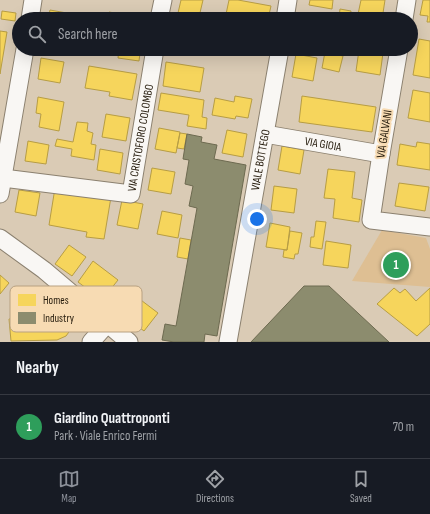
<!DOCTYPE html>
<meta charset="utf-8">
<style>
body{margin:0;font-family:"Sofia Sans Condensed",sans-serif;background:#20242c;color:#f1f3f6}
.you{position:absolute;left:257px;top:219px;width:14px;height:14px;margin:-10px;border:3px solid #fff;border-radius:50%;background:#1a73e8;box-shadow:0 0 0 6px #1a73e833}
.badge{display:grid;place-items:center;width:26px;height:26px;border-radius:50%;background:#8c9099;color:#fff;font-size:13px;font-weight:700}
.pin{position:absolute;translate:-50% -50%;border:2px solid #fff;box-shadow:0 1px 4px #0006}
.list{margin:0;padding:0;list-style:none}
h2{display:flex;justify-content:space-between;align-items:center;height:52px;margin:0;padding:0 16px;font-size:17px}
h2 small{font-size:13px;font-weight:400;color:#9ea1a6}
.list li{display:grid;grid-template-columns:26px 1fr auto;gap:12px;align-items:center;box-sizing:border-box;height:64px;padding:0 16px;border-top:1px solid #363941}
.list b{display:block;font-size:15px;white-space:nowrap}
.list p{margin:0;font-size:13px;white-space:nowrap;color:#9ea1a6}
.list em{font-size:13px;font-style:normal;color:#9ea1a6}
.icon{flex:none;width:22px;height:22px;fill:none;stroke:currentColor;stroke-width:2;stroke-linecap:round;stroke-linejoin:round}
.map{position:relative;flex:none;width:430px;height:342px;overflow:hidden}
.search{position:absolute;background:#171b24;box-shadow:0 4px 16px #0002;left:12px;right:12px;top:12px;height:44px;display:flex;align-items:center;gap:10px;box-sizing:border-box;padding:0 14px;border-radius:22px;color:#9ea1a6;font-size:15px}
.sheet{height:116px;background:#171b24}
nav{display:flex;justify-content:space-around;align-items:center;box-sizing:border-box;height:56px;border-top:1px solid #363941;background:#171b24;font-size:11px;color:#9ea1a6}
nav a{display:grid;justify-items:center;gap:2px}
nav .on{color:#8c9099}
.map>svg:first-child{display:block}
</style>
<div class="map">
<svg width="430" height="342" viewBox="0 0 430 342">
<rect width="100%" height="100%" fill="#dacbb5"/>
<path fill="#debf93" d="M 382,230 L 426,238 L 430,249 L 430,287 L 352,281 Z"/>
<path fill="#f6d55c" stroke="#b79d44" d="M 181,0 L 203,0 L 199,17 L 178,13 Z
M 229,0 L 238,0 L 271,6 L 268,19 L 225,19 Z
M 310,0 L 333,0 L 332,9 L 309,5 Z
M 361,0 L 385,0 L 383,13 L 389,14 L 388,19 L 357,19 Z
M 423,0 L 430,0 L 430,22 L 427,22 L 428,16 L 420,15 Z
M 340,9 L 351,11 L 350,19 L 339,19 Z
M 50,10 L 78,15 L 77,19 L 48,19 Z
M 2,11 L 16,13 L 15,21 L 1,19 Z
M 109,12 L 143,18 L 143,19 L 108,19 Z
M 302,14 L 324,18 L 324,19 L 301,19 Z
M 0,31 L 7,32 L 0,74 Z
M 419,39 L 430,41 L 430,78 L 413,75 Z
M 119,49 L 138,49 L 137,52 L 140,53 L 139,61 L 118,58 Z
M 229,49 L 262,49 L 261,55 Z
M 359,50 L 383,53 L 380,75 L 356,71 Z
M 325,52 L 343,56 L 339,72 L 322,68 Z
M 296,54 L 317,58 L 313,81 L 292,77 Z
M 41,58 L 64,62 L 60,83 L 38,79 Z
M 166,62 L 204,68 L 200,92 L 163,86 Z
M 89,66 L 137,74 L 132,100 L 109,96 L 110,92 L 85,88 Z
M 413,90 L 430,93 L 430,122 L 408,118 Z
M 161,93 L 204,100 L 202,117 L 207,118 L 206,129 L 187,126 L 189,115 L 158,110 Z
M 235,96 L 252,99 L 248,118 L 236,116 L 235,119 L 212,115 L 215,98 L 234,102 Z
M 302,96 L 376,107 L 372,132 L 299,122 Z
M 38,97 L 64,102 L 59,131 L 39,127 L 41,114 L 36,113 Z
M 106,114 L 130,118 L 126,141 L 102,137 Z
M 77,122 L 88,123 L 87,131 L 93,133 L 91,144 L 96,145 L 94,160 L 71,156 L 72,149 L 55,146 L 57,139 L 73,142 Z
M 159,128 L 180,132 L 176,153 L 155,149 Z
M 227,130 L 247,134 L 243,157 L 222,153 Z
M 180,133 L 187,134 L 184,149 L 177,148 Z
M 28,141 L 49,145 L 46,164 L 25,161 Z
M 417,142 L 430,144 L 430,170 L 397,165 L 400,144 L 416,147 Z
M 282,146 L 304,150 L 300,174 L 278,170 Z
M 100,149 L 123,153 L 120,174 L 97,170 Z
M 152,168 L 175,172 L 171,194 L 148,190 Z
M 328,169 L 355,172 L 352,198 L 362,200 L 359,222 L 333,218 L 335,199 L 324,198 Z
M 399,183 L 429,187 L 425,211 L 395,206 Z
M 274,186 L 297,189 L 294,213 L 271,210 Z
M 55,188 L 111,197 L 104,239 L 86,237 L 87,232 L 49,225 Z
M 19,190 L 40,193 L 36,216 L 15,212 Z
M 122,200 L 143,204 L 138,229 L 117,225 Z
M 162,211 L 182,215 L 178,238 L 157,234 Z
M 316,221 L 326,222 L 322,249 L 310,247 L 311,237 L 314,237 Z
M 270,223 L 290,227 L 287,250 L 266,247 Z
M 290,231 L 302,233 L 298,254 L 295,254 L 294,259 L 283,257 L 284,250 L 287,250 Z
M 180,238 L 191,240 L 188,259 L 177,257 Z
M 326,241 L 351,245 L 348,268 L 323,265 Z
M 69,245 L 86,257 L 72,276 L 55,264 Z
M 93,261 L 118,280 L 102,300 L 78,282 Z
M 0,275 L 9,283 L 0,294 Z
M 394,288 L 400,293 L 405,289 L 416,301 L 430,288 L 430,324 L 417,336 L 377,304 Z
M 129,291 L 158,313 L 144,331 L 115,309 Z
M 39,293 L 74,325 L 66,336 L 57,340 L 11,341 L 9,319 L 15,318 Z"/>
<path fill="#8c8c6e" stroke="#6d6a50" d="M 187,134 L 202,137 L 201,142 L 217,145 L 214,159 L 246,165 L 217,336 L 205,334 L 204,342 L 174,342 L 162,340 L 165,324 L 176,326 L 197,208 L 189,206 L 193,186 L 185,184 L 189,160 L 183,159 Z
M 304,286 L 329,286 L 389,342 L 251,342 Z"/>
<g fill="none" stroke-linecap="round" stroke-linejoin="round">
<defs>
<g id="minor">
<path d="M 30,19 L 33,0"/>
<path d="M 159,19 L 163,0"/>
<path d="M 285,19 L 288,0"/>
<path d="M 404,19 L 407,0"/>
<path d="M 399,49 L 381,154 L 371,220 L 430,227"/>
<path id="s1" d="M 265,134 L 381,154"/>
<path id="s2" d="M 3,178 L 131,194 L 155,49"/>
<path d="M 0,194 L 25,49"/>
<path d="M 0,238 L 44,270 L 129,342"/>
<path d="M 91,342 L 107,324"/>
<path id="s3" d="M 228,342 L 280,49"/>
</g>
</defs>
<use href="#minor" stroke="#8b806f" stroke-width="19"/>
<use href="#minor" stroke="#f9f7f4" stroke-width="17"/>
</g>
<g text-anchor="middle" stroke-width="4" stroke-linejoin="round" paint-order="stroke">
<g font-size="12" fill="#241a0b" stroke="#f7dbb3">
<text transform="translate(384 134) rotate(-81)" y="4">VIA GALVANI</text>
<text dy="4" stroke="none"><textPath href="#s2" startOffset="186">VIA CRISTOFORO COLOMBO</textPath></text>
<text dy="4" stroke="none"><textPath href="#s1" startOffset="59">VIA GIOIA</textPath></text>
<text dy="4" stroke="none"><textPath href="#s3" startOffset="185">VIALE BOTTEGO</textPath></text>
</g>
</g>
<rect x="10" y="286" width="132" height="46" rx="6" fill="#f7dbb3" stroke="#b8a181" stroke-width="1"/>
<rect x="18" y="294" width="18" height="12" fill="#f6d55c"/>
<rect x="18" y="312" width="18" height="12" fill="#8c8c6e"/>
<g font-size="11" fill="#241a0b">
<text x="43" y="304">Homes</text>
<text x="43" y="322">Industry</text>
</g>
</svg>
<div class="you"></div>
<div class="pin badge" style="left:396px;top:265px;background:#2e9e5b">1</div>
<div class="search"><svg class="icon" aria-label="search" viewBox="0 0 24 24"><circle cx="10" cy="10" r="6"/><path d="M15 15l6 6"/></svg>Search here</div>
</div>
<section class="sheet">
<h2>Nearby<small></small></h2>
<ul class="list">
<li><span class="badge" style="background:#2e9e5b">1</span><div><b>Giardino Quattroponti</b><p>Park · Viale Enrico Fermi</p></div><em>70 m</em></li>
</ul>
</section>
<nav>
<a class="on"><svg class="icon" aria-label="map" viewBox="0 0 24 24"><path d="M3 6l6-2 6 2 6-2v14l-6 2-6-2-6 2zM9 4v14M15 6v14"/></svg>Map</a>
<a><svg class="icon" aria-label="directions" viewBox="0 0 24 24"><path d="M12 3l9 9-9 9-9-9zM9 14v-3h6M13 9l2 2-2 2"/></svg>Directions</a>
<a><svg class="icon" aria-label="saved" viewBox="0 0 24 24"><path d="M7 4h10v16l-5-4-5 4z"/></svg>Saved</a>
</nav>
